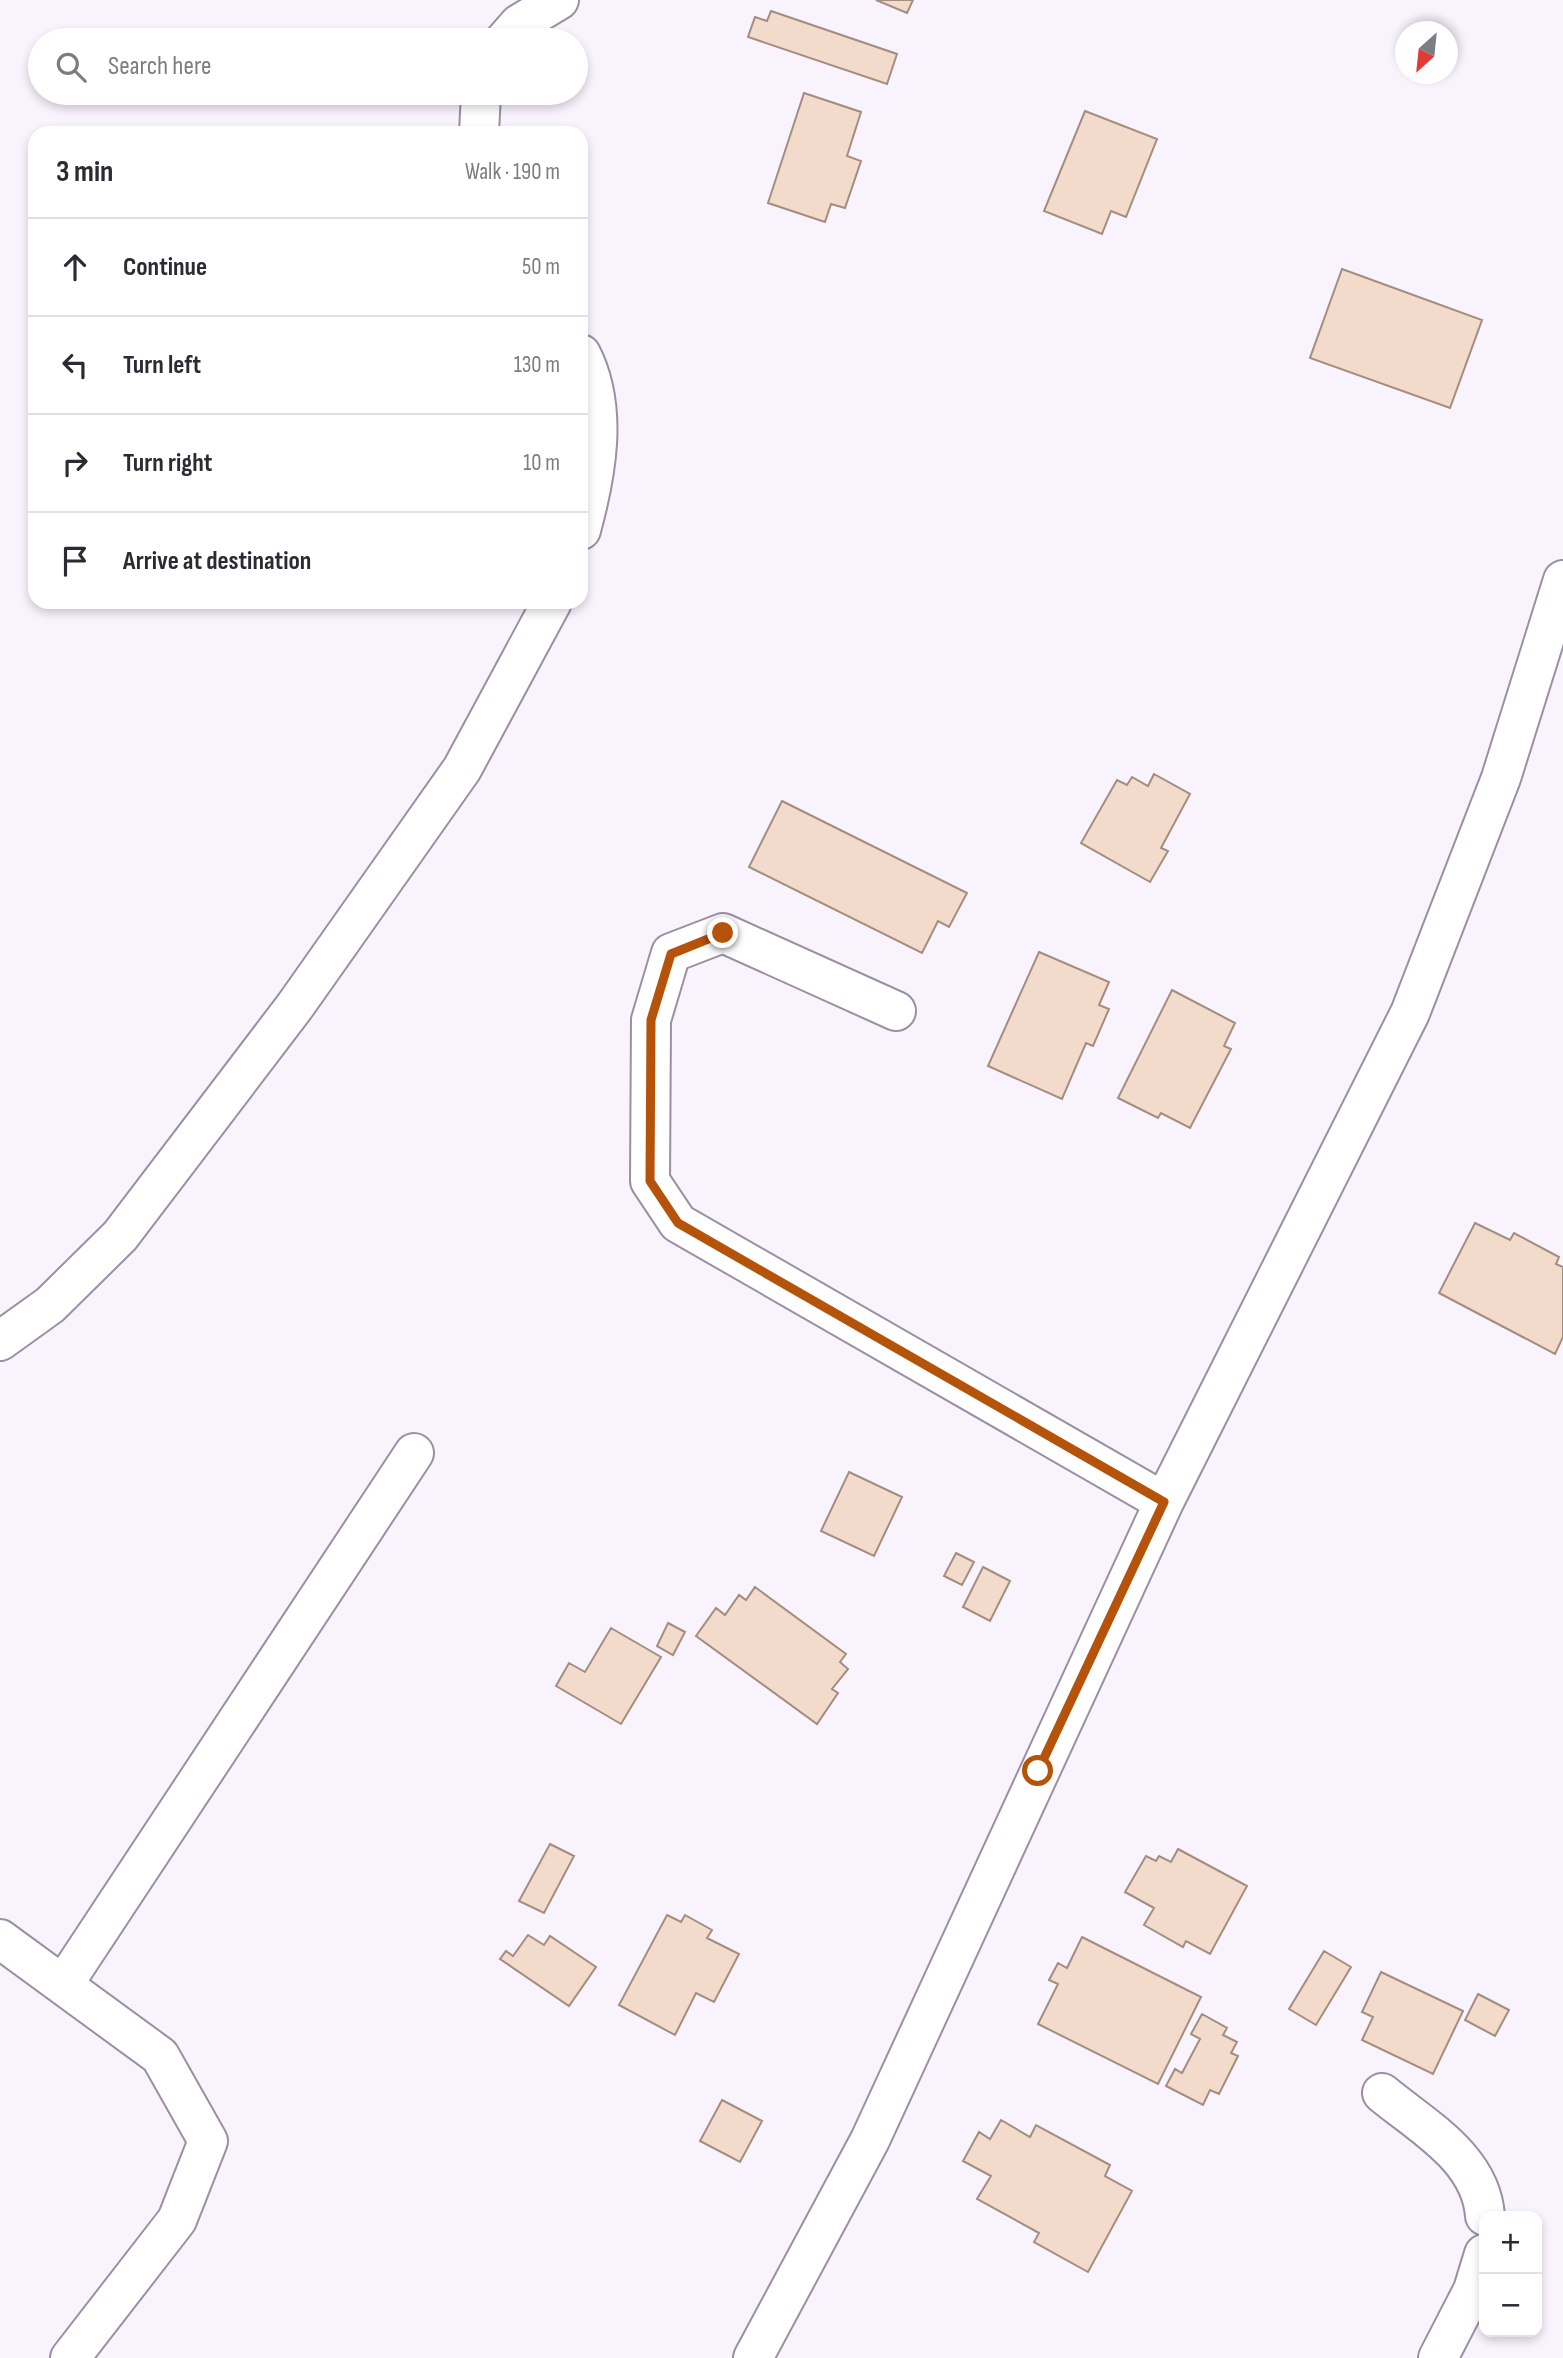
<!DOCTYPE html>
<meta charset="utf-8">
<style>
body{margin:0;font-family:"Sofia Sans Condensed",sans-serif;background:#f7f7f7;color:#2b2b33}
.controls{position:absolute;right:21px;bottom:21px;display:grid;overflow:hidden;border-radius:14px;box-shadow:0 4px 10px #0003}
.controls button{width:63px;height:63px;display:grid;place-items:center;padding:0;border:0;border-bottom:2px solid #e1e1e2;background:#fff;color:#2b2b33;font:35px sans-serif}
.compass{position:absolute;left:1395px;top:21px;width:63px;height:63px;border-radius:50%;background:#fff;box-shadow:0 4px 10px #0003;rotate:207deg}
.stop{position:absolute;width:21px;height:21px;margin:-16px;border:5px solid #b45309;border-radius:50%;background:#fff}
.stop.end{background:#b45309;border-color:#fff;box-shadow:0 2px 7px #0008}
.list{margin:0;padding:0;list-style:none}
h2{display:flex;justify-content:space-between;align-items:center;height:91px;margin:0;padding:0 28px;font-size:30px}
h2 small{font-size:23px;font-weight:400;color:#7c7c81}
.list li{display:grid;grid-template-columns:46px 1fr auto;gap:21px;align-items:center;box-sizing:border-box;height:98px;padding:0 28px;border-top:2px solid #e1e1e2}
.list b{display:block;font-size:26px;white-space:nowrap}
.list em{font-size:23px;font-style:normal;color:#7c7c81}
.icon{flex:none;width:38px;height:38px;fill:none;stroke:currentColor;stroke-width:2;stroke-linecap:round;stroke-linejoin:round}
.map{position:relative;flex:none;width:1563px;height:2358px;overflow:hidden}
.search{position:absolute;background:#fff;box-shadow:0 4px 10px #0003;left:28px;top:28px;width:560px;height:77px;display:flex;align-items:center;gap:18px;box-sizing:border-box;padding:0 24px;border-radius:38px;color:#7c7c81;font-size:26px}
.panel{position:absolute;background:#fff;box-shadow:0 4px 10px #0003;left:28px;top:126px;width:560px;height:483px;border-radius:21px}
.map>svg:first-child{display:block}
</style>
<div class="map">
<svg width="1563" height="2358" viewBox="0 0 1563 2358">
<rect width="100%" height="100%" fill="#f9f3fd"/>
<path fill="#f2dbcb" stroke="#a38d7e" stroke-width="2" d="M 876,0 L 913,0 L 907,13 Z
M 771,11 L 897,54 L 887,84 L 748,37 L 755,17 L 767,21 Z
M 804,93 L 861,112 L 847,156 L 861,161 L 845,208 L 831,204 L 825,222 L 768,203 Z
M 1085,111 L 1157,139 L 1126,217 L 1111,211 L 1102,234 L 1044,211 Z
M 1342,269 L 1482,320 L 1450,408 L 1310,358 Z
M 1154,774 L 1190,794 L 1161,848 L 1168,851 L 1150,882 L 1081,843 L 1117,780 L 1127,785 L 1132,777 L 1148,786 Z
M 782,801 L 967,893 L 949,927 L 938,921 L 922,953 L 749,867 Z
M 1039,952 L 1109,982 L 1099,1005 L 1109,1009 L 1093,1046 L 1086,1043 L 1062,1099 L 988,1066 Z
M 1172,990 L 1235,1023 L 1224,1046 L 1231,1049 L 1190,1128 L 1161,1113 L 1158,1118 L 1118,1098 Z
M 1475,1223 L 1510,1240 L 1514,1233 L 1559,1257 L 1556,1264 L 1563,1267 L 1563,1337 L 1555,1354 L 1439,1293 Z
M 849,1472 L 902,1497 L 874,1556 L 821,1531 Z
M 956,1553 L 974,1562 L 962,1585 L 944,1576 Z
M 983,1567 L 1010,1581 L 990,1621 L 963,1607 Z
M 755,1587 L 846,1654 L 840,1662 L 848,1669 L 832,1689 L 838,1693 L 817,1724 L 696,1636 L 716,1608 L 725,1615 L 739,1595 L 746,1600 Z
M 668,1623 L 685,1632 L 673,1655 L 657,1646 Z
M 611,1628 L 661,1657 L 621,1724 L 556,1686 L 569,1663 L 585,1672 Z
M 550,1844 L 574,1856 L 544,1913 L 519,1901 Z
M 1178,1849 L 1247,1886 L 1210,1954 L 1186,1941 L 1183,1947 L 1144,1925 L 1154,1908 L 1125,1892 L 1146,1856 L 1156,1861 L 1159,1856 L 1171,1862 Z
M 667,1915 L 681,1922 L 685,1915 L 712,1930 L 707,1938 L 739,1954 L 714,2002 L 696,1993 L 675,2035 L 619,2005 Z
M 528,1935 L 544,1945 L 550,1936 L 596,1967 L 569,2006 L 500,1959 L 506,1951 L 513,1956 Z
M 1082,1937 L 1201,1997 L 1158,2084 L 1038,2024 L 1058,1984 L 1049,1980 L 1058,1963 L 1067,1968 Z
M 1324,1951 L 1351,1967 L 1316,2025 L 1289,2009 Z
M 1381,1972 L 1463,2011 L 1433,2074 L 1362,2040 L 1373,2017 L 1362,2012 Z
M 1478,1994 L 1509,2010 L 1495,2036 L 1465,2020 Z
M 1202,2014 L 1227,2028 L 1223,2035 L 1237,2042 L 1231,2053 L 1238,2056 L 1219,2094 L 1210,2090 L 1203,2105 L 1166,2086 L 1175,2069 L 1182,2073 L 1200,2039 L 1191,2034 Z
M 722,2100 L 762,2121 L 740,2162 L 700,2141 Z
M 1001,2120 L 1030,2137 L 1036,2125 L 1110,2165 L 1105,2176 L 1132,2191 L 1088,2272 L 1034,2242 L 1039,2233 L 977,2199 L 991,2176 L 963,2161 L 979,2132 L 990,2139 Z"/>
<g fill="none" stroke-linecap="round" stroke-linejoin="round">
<defs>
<path id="minor" d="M 505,40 L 519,24 L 559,0
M 479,133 L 481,93
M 581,354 C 609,408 596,475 581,530
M 896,1011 L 723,933 L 671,953 L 651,1020 L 650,1181 L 678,1223 L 1164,1502
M 0,1341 L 50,1305 L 120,1236 L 295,1006 L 462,769 L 552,602
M 0,1939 L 160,2056 L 208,2141 L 177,2220 L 70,2358
M 63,1985 L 414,1453
M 1382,2093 C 1423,2127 1481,2158 1485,2216
M 753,2358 L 870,2140 L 1164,1502 L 1410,1013 L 1501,778 L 1563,580
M 1438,2358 L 1473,2290 L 1484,2254"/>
</defs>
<use href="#minor" stroke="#9b8fa4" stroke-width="42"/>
<use href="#minor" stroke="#fff" stroke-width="38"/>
</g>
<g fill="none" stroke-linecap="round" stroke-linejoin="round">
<path stroke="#b45309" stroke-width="9" d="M 723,933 L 671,954 L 651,1020 L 650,1181 L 678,1223 L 1164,1502 L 1038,1771"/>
</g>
</svg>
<div class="controls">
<button>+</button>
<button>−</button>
</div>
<svg class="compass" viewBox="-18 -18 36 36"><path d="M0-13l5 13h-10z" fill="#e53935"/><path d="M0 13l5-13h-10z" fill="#7c7c81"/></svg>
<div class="stop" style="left:1038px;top:1771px"></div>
<div class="stop end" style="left:723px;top:933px"></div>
<div class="search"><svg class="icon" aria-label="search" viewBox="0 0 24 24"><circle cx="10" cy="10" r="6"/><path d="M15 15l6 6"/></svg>Search here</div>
<section class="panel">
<h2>3 min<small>Walk · 190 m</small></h2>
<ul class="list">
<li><svg class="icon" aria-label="ahead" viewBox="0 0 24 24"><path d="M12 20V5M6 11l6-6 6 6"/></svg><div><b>Continue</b></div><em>50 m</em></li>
<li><svg class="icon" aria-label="left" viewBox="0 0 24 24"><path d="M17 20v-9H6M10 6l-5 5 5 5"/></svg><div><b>Turn left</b></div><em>130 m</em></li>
<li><svg class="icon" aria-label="right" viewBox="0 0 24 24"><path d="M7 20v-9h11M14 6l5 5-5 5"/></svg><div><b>Turn right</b></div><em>10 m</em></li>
<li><svg class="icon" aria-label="arrive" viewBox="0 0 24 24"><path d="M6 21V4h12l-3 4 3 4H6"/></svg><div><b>Arrive at destination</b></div></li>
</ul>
</section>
</div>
